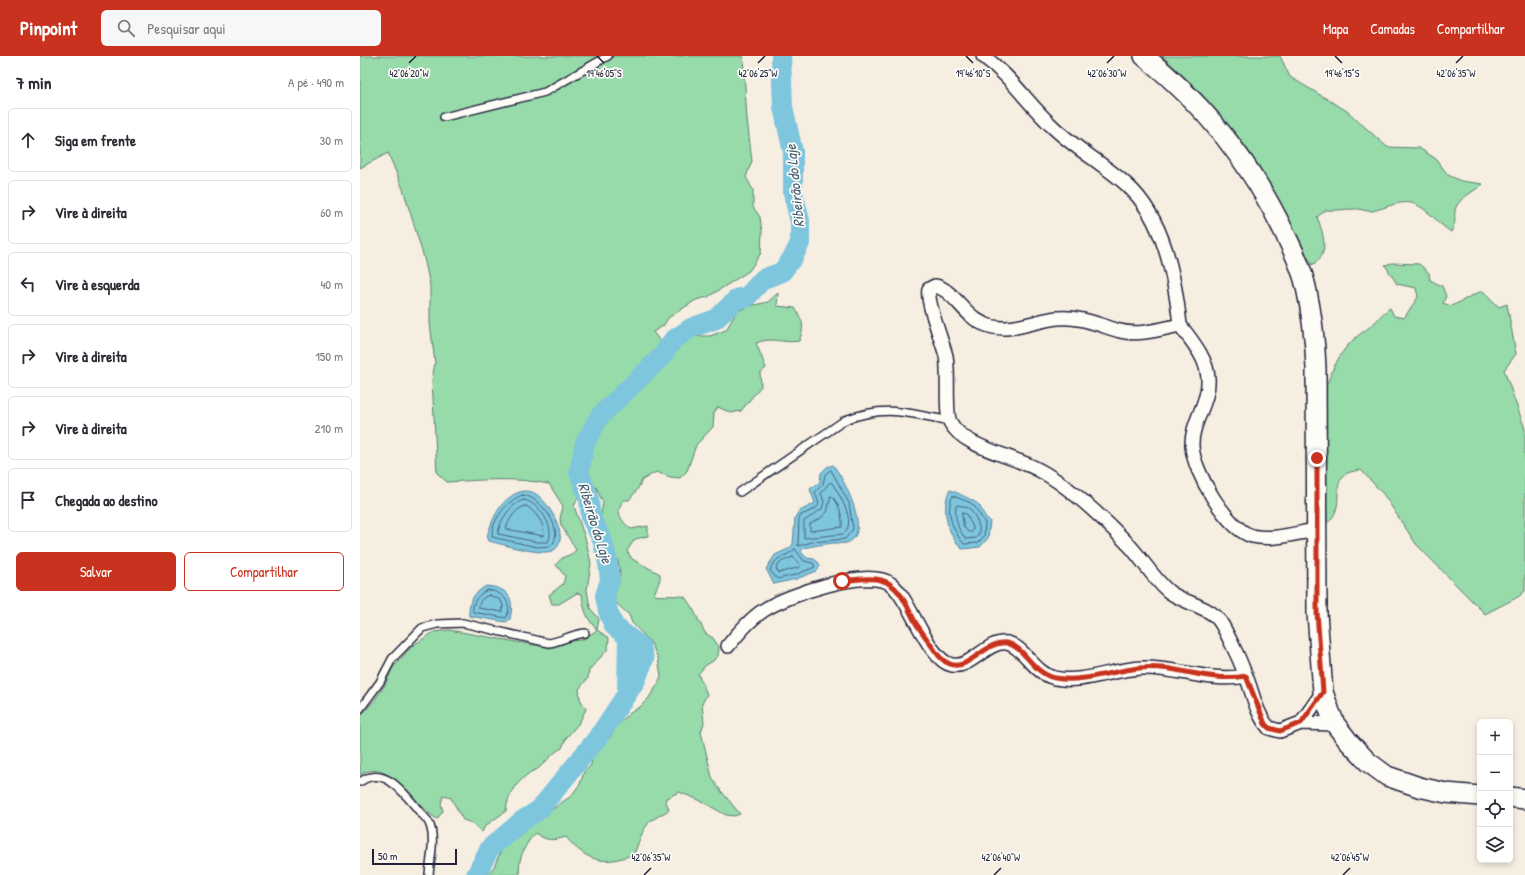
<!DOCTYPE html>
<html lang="pt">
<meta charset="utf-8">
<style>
body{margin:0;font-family:"Patrick Hand",sans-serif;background:#f7f7f7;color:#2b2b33}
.controls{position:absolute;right:12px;bottom:12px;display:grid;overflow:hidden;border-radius:6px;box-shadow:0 2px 6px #0003}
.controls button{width:36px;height:36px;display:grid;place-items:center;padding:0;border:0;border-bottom:1px solid #e1e1e2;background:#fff;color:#2b2b33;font:20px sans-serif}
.scale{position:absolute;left:12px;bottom:10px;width:85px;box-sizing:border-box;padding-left:4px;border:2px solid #22223b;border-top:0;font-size:11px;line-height:14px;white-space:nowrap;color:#22223b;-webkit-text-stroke:3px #fdfcf7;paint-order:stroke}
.stop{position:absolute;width:12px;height:12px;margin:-9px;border:3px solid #c8321e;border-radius:50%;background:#fff}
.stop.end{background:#c8321e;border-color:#fff;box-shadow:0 1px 4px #0008}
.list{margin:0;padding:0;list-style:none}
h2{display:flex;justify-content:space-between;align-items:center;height:52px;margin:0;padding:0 16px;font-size:17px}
h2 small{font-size:13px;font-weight:400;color:#7c7c81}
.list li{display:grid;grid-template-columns:26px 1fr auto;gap:12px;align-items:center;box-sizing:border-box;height:64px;margin:0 8px 8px;padding:0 8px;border:1px solid #e1e1e2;border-radius:6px}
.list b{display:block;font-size:15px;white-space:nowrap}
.list em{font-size:13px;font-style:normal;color:#7c7c81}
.actions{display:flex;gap:8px;padding:12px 16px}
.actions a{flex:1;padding:9px 0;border:1px solid #c8321e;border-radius:6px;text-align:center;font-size:14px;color:#c8321e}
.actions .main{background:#c8321e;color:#fff}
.icon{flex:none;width:22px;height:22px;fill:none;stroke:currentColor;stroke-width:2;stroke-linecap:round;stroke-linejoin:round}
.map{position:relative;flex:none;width:1165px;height:819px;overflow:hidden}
header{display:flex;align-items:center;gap:24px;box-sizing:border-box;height:56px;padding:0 20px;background:#c8321e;color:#fff}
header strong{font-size:19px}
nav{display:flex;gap:22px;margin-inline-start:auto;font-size:14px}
.search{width:280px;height:36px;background:#f7f7f7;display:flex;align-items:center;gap:10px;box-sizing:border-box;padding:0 14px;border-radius:6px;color:#7c7c81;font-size:15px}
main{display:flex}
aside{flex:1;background:#fff}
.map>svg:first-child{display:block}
</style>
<header>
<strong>Pinpoint</strong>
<div class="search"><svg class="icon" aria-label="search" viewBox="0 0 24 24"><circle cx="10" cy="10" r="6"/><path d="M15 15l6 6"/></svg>Pesquisar aqui</div>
<nav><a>Mapa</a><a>Camadas</a><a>Compartilhar</a></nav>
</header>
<main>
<aside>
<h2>7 min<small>A pé · 490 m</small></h2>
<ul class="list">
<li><svg class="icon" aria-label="ahead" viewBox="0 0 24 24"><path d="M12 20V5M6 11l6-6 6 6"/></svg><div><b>Siga em frente</b></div><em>30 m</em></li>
<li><svg class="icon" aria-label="right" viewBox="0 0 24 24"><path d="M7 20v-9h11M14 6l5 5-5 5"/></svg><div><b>Vire à direita</b></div><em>60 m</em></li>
<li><svg class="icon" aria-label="left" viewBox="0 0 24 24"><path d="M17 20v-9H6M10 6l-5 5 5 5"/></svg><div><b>Vire à esquerda</b></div><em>40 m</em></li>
<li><svg class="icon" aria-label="right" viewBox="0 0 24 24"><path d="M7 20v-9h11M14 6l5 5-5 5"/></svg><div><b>Vire à direita</b></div><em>150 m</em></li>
<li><svg class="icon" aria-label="right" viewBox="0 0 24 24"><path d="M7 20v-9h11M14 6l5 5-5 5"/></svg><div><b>Vire à direita</b></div><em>210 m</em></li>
<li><svg class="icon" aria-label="arrive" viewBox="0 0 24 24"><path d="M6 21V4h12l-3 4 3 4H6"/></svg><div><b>Chegada ao destino</b></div></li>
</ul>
<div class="actions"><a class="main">Salvar</a><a>Compartilhar</a></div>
</aside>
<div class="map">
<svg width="1165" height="819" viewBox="0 0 1165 819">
<rect width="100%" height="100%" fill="#f5eee1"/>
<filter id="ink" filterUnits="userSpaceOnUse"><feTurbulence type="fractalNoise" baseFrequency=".025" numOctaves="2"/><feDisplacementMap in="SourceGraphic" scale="8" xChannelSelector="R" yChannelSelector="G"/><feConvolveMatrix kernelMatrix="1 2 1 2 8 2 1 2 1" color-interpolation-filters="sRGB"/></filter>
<g filter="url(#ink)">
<path fill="#96dba9" stroke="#5c7e72" d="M 0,0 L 383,0 L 387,63 L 392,105 L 386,121 L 393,134 L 393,151 L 400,161 L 402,176 L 401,197 L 389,215 L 348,241 L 336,244 L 308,262 L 304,269 L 293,276 L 311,300 L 321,289 L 334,280 L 350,280 L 366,274 L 377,255 L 390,250 L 408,246 L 418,237 L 417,250 L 435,252 C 443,265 445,271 439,285 C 422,288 413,280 396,287 L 406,312 L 400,317 L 401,330 L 381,355 L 371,357 L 358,351 L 354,357 L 353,371 L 336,389 L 327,415 L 320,422 L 310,421 L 296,416 L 282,424 L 277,434 L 269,444 L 264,444 C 254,455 261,465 271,473 L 288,470 L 288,480 L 275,483 L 267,495 L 272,503 L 300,518 C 301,526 296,531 294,539 C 305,541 314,538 325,541 L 333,553 L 345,577 L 353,582 L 359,591 L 358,600 L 353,605 L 346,609 L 338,618 L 347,638 L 342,648 L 344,667 L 341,676 L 352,721 L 357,730 L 380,758 L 374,760 L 366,759 L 339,744 L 319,736 L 305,743 L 309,754 L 290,765 L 283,775 L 274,798 C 244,810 227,806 206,781 C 193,785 186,785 175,777 C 165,788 157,804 160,819 L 127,819 L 134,811 L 141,794 L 147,786 L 156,782 L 180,762 L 211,740 L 220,728 L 224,716 L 231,709 L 232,700 L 251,680 L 256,670 L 270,657 L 280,651 L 288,643 L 298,628 L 301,620 L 298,602 L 291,587 L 272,567 L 269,559 L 252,543 L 251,537 L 260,518 L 258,504 L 252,498 L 250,485 L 240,463 L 243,447 L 236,431 L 228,429 L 222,434 L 214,450 L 226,485 L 231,507 L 227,534 L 230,552 L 239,563 L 237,574 L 249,582 L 248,593 L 229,614 L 228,622 L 219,633 L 220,643 L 226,653 L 219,667 L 206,682 L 202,692 C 192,697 187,705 179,712 C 175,715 171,715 168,718 C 156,727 147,741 146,755 L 125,770 L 122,776 L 112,767 L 103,764 L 91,742 L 83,740 L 81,748 L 83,755 L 77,763 C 57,752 29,699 0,719 L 0,660 L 14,645 L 25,629 L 32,613 L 52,590 L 74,576 L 89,574 L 191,592 L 211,585 L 222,584 L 237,574 C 227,563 223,553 222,538 L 217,537 L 199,548 L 192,548 L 189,539 L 203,528 L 205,520 L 196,509 C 204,497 209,502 216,494 L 201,469 L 200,463 L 203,450 L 189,428 C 154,421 122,424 87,426 L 77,417 L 72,324 L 75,307 L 70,268 L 70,229 L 64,202 L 43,133 L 28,97 L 0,112 Z
M 802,0 L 920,0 L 930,21 L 987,55 L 1027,91 L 1059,92 L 1076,103 L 1088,119 L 1101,125 L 1123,128 C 1115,135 1097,143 1095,154 C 1094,165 1097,163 1091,176 C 1078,168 1071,156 1057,149 C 1042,142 1027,152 1012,155 C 1006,156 1000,152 994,153 C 984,153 976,155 966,154 L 957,161 C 963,176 971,199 952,209 L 923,152 L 885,90 L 836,32 Z
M 1032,207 L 1059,208 L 1069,217 L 1070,224 L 1082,230 L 1086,240 L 1083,247 L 1091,250 C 1102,246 1112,238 1123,235 L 1139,251 L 1147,248 L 1156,298 L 1144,314 L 1165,373 L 1165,535 L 1158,541 L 1125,558 L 1056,488 L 1024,439 L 1001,414 C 997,415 990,415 986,418 C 969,429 989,454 963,470 L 966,331 C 971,316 979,298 990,287 C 996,280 1005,275 1012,269 C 1019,263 1022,257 1030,252 L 1034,260 L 1044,262 L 1058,241 L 1056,232 L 1037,228 L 1025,209 Z"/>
<path fill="#7ec5de" stroke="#59849d" d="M 473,409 C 483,421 514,480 486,487 C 482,488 477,487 474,487 C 463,488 453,490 443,492 L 441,496 L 447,502 L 454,503 L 458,506 L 460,510 L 457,515 L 436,523 L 414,528 L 406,513 L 415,499 L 430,492 L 433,488 L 435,462 L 438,456 L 455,447 L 450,433 L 460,426 L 461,417 L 467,411 Z
M 590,434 C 594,435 617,446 619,449 C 623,455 623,460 630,465 L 628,482 L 620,491 L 602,493 C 598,488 593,483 591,477 C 585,465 583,445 590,434 Z
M 163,435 C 166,435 169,435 172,436 C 189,442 217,493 187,496 C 171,497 145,489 129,485 L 127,480 C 133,461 142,440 163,435 Z
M 126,530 C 148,532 155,541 150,563 L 146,566 L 109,560 C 108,545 113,538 126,530 Z"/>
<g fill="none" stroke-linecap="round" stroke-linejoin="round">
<path stroke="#47637c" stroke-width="1" d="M 471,414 L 489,447 L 493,473 L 485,483 L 452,486 L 438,490 L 439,463 L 441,459 L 455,453 L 459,448 L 455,436 L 463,428 L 465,419 Z
M 472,427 C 479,438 498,467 483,478 L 444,482 L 444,465 L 462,453 L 464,446 L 461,437 L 469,427 Z
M 163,439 C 181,441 206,475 191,490 L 177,491 L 132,481 C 131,465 148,443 163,439 Z
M 471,440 C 479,444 483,463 482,471 L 450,475 L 450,468 L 461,462 L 467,456 Z
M 593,440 L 611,447 L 615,451 L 625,467 L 624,480 L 618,487 L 604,488 C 594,477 584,454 593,440 Z
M 164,444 C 179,446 196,472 188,486 L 177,486 L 138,478 C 139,465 151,447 164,444 Z
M 598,449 L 609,452 C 615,459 624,474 616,482 L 606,483 C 598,474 594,462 596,450 Z
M 166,450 C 175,455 187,470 183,480 L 146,473 C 148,465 156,451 166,450 Z
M 602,457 L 606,458 L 613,471 L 612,476 L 608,476 L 604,471 Z
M 435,493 L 444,505 L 453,507 L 455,511 L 435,519 L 417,523 L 410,514 C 415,500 427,501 435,493 Z
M 433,501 L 440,509 L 440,511 L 419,517 L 416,513 C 419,505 426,504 433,501 Z
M 127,534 C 142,535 154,547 146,562 L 113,556 C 112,546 118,539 127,534 Z
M 129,539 L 141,544 L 143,550 L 142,556 L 119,552 C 118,546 123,541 129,539 Z"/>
<path stroke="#7ec5de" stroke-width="20" d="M 267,636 L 268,581
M 116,819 L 130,792 L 163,764 L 179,754 L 239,680 L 276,624 L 284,603 L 281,591 L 254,570 L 248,555 L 245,540 L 250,524 L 248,507 L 242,483 L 231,462 L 229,443 L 219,416 L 225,387 L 240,360 L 302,300 L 313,284 L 331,272 L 356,263 L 378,242 L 386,242 L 403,223 L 422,216 L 433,201 L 440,187 L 440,165 L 433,137 L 433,96 L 423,51 L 421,0"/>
<defs>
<path id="lane" d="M 84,61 L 185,36 L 248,0
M 380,436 L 485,364 C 526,348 548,357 590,365
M 0,653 L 20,626 L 32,603 L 62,572 L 77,568 L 103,567 L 189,587 C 202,585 212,578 225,577
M 0,726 C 24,708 45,738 59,755 C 62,759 67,762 69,767 C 76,781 70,804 69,819"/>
<path id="street" d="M 623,0 C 652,21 667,47 693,71 C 716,93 744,108 767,129 C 804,162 815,222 820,269
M 956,474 C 936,477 912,485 892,480 C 867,473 833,415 832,390 C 831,366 850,346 848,322 C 847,302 831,284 820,269 C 801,273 779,280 760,275 C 739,269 720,260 698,262 C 673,264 649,279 624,268 C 605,261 593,233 575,230 L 569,233 C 566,246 582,284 586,300 C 589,315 585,356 590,366 C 603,392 655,400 679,414 C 711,431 744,463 769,489 C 783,504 793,522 808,535 C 822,546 840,548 854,559 C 862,565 865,575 870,584 C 876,596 881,607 886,620 C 893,637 896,658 909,672 L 920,675 L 941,667 L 975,668
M 368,590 C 379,576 390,563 404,554 C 427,539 508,511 531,528 C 550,542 568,605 592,609 C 611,613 627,584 647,587 C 664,590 674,618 695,622 C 723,628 753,613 782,612 C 817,611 850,627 886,620
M 941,667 L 963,636"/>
<path id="secondary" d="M 784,0 C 844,48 893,110 926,180 C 934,196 942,213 946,231 C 952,258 955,284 956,312 L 957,557 L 963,636 L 970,656 L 975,668 L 989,686 L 1008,706 L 1027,720 L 1059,731 L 1086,737 L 1120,740
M 1150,741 L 1165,743"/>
</defs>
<use href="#lane" stroke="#22223b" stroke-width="10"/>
<use href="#street" stroke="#22223b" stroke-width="16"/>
<use href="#secondary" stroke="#22223b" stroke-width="22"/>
<use href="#lane" stroke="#fdfcf7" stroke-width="7"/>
<use href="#street" stroke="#fdfcf7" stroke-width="13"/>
<use href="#secondary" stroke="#fdfcf7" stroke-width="19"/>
</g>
</g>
<g fill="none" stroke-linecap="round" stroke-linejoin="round" filter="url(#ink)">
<path stroke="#c8321e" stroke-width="5" d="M 482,525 C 494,524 509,521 521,524 C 542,530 547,553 557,569 C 562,576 567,583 571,589 C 576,596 581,605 590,608 C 608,616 627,583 647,587 C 665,591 673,618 695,622 C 722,627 752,615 779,612 C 816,608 848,627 886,620 L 905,668 L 909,672 L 920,675 L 941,667 L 963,636 L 957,556 L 957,402"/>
</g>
<path fill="none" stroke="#22223b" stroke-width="1.5" d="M 237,0 L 244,7M 606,0 L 613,7M 975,0 L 982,7M 49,7 L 56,0M 398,7 L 405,0M 747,7 L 754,0M 1096,7 L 1103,0M 284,819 L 291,812M 634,819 L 641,812M 983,819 L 990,812"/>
<g text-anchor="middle" stroke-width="3.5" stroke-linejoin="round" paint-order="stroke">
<g font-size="15" font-style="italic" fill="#425b74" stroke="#fdfcf7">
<text transform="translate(435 130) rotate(-96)" y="5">Ribeirão do Laje</text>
<text transform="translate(235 467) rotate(73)" y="5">Ribeirão do Laje</text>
</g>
</g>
<g font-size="10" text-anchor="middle" fill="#22223b" stroke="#fdfcf7" stroke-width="3.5" stroke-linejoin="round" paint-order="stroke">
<text x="49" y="21">42°06'20"W</text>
<text x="244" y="21">19°46'05"S</text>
<text x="398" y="21">42°06'25"W</text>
<text x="613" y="21">19°46'10"S</text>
<text x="747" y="21">42°06'30"W</text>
<text x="982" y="21">19°46'15"S</text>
<text x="1096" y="21">42°06'35"W</text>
<text x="291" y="805">42°06'35"W</text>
<text x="641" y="805">42°06'40"W</text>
<text x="990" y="805">42°06'45"W</text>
</g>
</svg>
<div class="controls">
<button>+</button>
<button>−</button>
<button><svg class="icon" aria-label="locate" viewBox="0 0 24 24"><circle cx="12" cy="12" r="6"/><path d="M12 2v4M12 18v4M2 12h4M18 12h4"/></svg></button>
<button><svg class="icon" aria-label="layers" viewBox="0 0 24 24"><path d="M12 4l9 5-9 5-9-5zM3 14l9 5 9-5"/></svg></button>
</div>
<div class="scale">50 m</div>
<div class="stop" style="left:482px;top:525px"></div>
<div class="stop end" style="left:957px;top:402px"></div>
</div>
</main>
